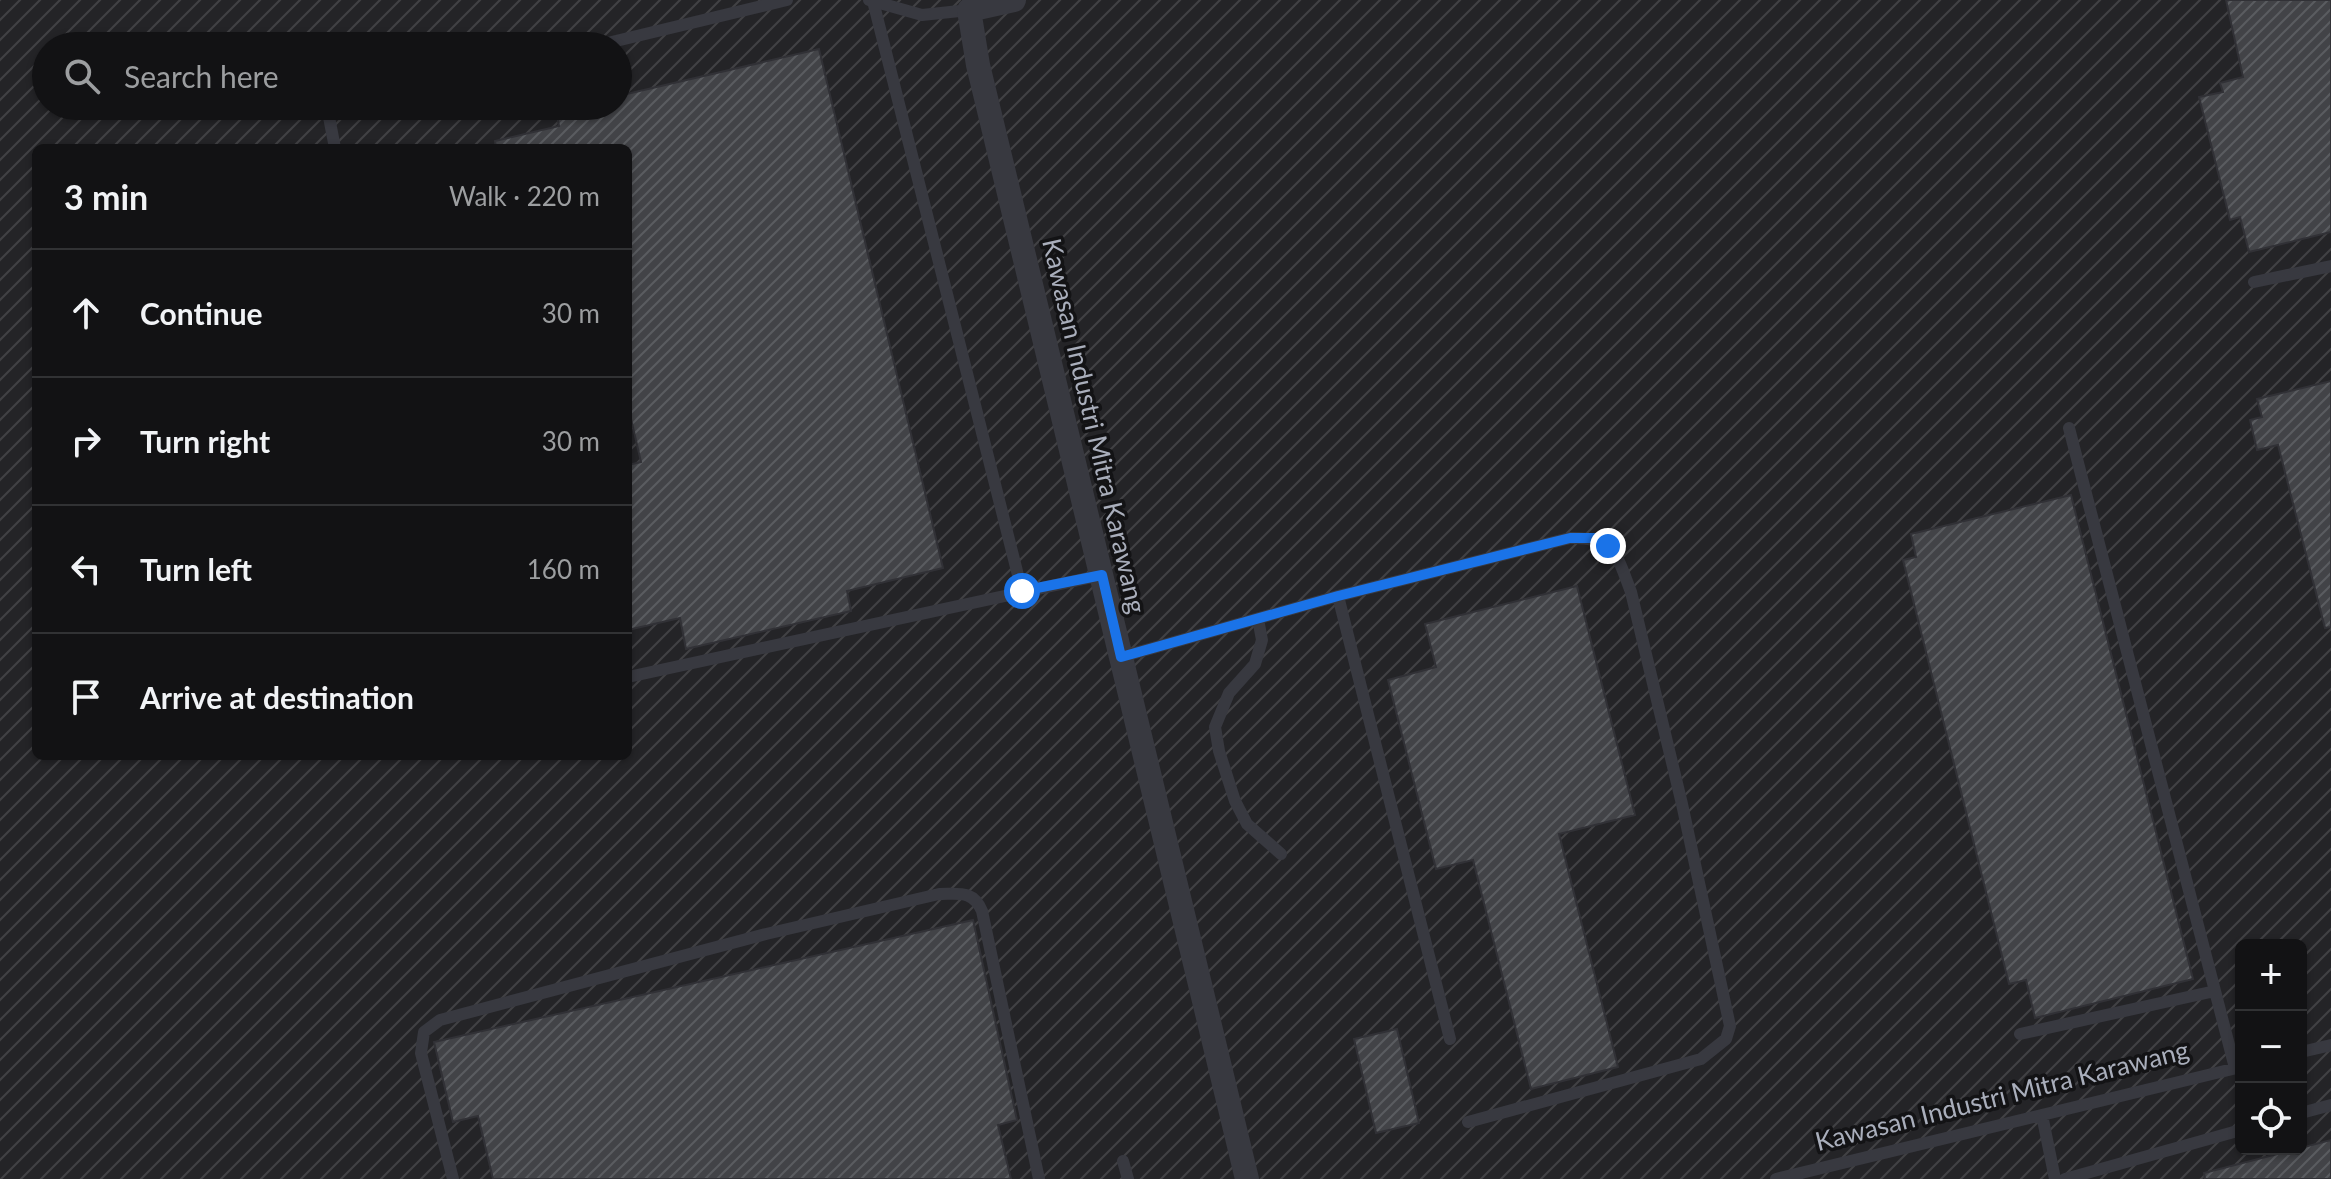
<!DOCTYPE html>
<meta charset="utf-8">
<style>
body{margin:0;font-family:Lato,sans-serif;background:#1b1b1d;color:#f1f3f6}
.controls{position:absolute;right:24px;bottom:24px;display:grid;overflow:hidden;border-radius:12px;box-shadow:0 2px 6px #0004}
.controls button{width:72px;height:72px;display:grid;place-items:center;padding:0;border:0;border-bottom:2px solid #313234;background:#121214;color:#f1f3f6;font:40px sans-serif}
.stop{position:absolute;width:24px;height:24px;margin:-18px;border:6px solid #1a73e8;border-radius:50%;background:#fff}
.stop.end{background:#1a73e8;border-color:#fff;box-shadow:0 2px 8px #0008}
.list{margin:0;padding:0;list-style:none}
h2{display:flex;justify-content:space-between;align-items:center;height:104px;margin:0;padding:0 32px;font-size:34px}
h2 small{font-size:26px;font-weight:400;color:#9c9ea0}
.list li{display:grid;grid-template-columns:52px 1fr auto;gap:24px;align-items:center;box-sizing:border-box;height:128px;padding:0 32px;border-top:2px solid #313234}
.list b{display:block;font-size:30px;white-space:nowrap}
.list em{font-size:26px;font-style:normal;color:#9c9ea0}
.icon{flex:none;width:44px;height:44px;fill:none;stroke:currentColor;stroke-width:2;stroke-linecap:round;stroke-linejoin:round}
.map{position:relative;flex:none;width:2331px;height:1179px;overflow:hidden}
.search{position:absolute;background:#121214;box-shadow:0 2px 6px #0004;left:32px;top:32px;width:600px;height:88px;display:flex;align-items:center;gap:20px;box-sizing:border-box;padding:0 28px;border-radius:44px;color:#9c9ea0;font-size:30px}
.panel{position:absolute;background:#121214;box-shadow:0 2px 6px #0004;left:32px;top:144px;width:600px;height:616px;border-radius:12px}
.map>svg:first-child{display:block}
</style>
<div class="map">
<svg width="2331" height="1179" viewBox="0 0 2331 1179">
<defs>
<pattern id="industrial-furrows" width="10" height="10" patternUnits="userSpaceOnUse" patternTransform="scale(2)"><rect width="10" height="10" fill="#242427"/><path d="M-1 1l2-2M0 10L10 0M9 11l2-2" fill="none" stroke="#414144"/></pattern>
<pattern id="building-hatch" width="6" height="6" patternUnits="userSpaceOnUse" patternTransform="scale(2)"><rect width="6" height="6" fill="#424347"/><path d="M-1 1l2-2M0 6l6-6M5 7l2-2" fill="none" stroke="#5a5c60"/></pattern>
</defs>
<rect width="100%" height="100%" fill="#18181a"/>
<path fill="url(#industrial-furrows)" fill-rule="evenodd" d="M 0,0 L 2331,0 L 2331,1179 L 0,1179 ZM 46,46 L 618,46 L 618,106 L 46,106 ZM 36,148 L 628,148 L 628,756 L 36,756 ZM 2241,945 L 2301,945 L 2301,1149 L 2241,1149 Z"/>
<path fill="url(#building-hatch)" stroke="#313136" stroke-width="2" d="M 2226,0 L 2331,0 L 2331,232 L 2249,252 L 2240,217 L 2230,220 L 2199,97 L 2223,92 L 2220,83 L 2243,77 Z
M 819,49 L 943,568 L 847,591 L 851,611 L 686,649 L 680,618 L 628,630 L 628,465 L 641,462 L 628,406 L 628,148 L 496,148 L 495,141 L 559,126 L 556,110 L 574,106 L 618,106 L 618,96 Z
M 2331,381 L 2331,627 L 2325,628 L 2278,445 L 2257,450 L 2250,420 L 2262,417 L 2257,399 Z
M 2071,495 L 2193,979 L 2035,1018 L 2026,980 L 2009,984 L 1903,560 L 1916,557 L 1911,534 Z
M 1577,586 L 1635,815 L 1559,834 L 1618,1067 L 1531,1089 L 1473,860 L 1436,869 L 1388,680 L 1436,667 L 1425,624 Z
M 973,920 L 1017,1120 L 998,1125 L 1011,1179 L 493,1179 L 478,1116 L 453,1122 L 434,1042 Z
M 1397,1029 L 1419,1123 L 1376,1133 L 1354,1039 Z
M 2331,1140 L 2331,1179 L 2205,1179 L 2204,1173 Z"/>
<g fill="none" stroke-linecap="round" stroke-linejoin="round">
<path stroke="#383940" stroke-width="12" d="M 869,0 L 922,15 L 969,10
M 873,1 L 1022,591
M 595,46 L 787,0
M 332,106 L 329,117 L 335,148
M 2254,282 L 2331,266
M 2069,428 L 2235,1068
M 1338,596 L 1450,1039
M 1258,619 L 1262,640 L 1255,664 L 1229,693 L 1215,727 L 1219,751 L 1235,801 L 1247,824 L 1281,854
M 1121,657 L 1338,596 L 1570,538 C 1615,537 1616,553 1631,592 L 1682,804 L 1730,1026 L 1726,1039 L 1701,1059 L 1468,1122
M 628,677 L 1102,575
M 2020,1034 L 2215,991
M 2301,1052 L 2331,1045
M 2301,1113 L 2331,1105
M 2042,1115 L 2055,1179
M 1123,1161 L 1128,1179
M 453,1179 L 421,1053 L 424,1032 L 440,1020 L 766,934 L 939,894 C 959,894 973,890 982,911 L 1039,1179
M 1776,1179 L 2241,1067
M 2065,1179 L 2241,1130"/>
<path stroke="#383940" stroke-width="24" d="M 1014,0 L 969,10 L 978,65 L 1247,1179"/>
</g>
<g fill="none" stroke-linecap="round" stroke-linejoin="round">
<path stroke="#1a73e8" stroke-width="10" d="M 1022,591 L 1102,575 L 1121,657 L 1338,596 L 1570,538 L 1596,538 L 1608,546"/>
</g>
<g text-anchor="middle" stroke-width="7" stroke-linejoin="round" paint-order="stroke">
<g font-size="26" fill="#a9aebb" stroke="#131315">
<text transform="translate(1094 426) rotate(77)" y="9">Kawasan Industri Mitra Karawang</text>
<text transform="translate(2002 1096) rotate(-14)" y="9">Kawasan Industri Mitra Karawang</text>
</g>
</g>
</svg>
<div class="controls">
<button>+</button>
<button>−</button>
<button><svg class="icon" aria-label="locate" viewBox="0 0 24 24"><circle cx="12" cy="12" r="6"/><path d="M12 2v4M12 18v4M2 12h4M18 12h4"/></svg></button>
</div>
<div class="stop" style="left:1022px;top:591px"></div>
<div class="stop end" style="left:1608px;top:546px"></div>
<div class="search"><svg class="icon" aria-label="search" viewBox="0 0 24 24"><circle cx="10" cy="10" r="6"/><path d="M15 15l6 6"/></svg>Search here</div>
<section class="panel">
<h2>3 min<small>Walk · 220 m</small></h2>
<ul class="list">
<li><svg class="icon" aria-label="ahead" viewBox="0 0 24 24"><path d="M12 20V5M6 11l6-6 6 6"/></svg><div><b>Continue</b></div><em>30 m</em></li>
<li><svg class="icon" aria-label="right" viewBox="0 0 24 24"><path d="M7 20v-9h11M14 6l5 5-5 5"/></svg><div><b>Turn right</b></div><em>30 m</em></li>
<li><svg class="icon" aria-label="left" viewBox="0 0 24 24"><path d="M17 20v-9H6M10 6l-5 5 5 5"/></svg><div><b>Turn left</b></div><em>160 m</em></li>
<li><svg class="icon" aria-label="arrive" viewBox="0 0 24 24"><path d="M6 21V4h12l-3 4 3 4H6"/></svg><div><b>Arrive at destination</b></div></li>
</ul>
</section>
</div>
